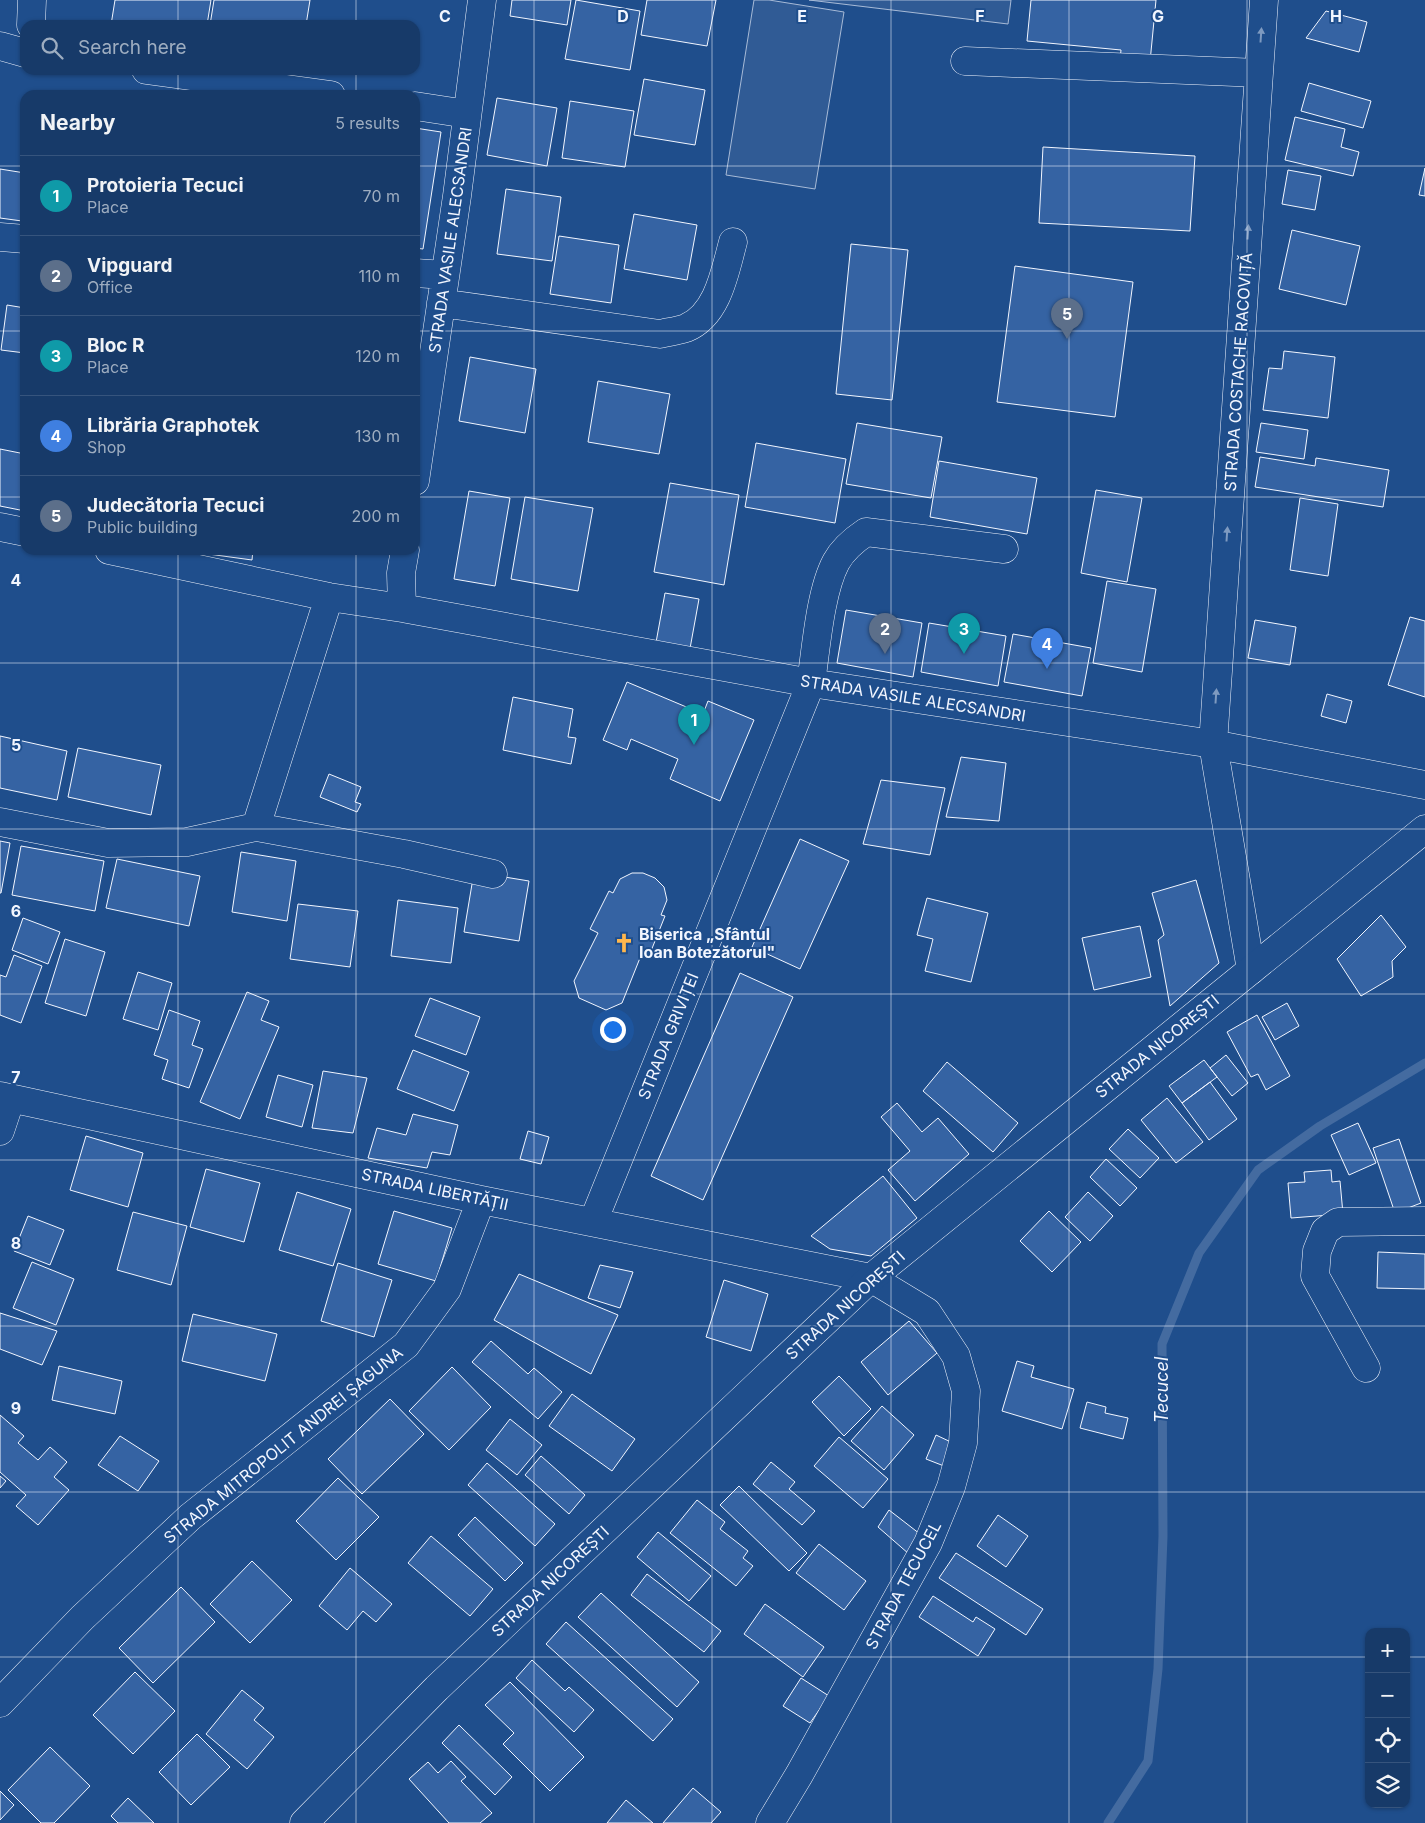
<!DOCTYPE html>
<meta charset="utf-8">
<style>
body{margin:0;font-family:Inter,sans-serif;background:#20416f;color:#f1f3f6}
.controls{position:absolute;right:15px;bottom:15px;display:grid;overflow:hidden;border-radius:10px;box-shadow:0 1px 4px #0004}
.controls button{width:45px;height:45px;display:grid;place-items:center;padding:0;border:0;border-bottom:1px solid #36547d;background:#173a69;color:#f1f3f6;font:25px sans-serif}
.you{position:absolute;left:612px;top:1029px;width:18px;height:18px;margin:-12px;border:4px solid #fff;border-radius:50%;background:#1a73e8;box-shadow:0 0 0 8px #1a73e833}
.badge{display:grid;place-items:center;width:32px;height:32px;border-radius:50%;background:#ffb74d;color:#fff;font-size:16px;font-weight:700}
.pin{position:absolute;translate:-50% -41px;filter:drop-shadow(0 1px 2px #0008)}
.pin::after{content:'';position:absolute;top:26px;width:18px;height:15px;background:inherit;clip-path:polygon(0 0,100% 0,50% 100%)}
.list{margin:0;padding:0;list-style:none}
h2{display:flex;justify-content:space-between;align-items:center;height:65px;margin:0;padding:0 20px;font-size:21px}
h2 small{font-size:16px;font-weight:400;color:#9eadc0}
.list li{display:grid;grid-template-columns:32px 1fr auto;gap:15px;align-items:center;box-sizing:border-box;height:80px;padding:0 20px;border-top:1px solid #36547d}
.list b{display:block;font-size:19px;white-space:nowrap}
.list p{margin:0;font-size:16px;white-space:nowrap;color:#9eadc0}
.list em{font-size:16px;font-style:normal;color:#9eadc0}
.icon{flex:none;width:28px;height:28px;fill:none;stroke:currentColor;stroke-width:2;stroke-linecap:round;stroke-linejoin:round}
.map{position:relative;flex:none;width:1425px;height:1823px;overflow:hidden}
.search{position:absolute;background:#173a69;box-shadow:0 1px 4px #0004;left:20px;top:20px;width:400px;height:55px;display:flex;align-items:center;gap:12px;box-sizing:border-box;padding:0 18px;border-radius:15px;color:#9eadc0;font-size:19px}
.panel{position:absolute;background:#173a69;box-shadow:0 1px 4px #0004;left:20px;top:90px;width:400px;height:465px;border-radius:15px}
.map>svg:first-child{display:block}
</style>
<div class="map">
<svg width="1425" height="1823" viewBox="0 0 1425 1823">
<rect width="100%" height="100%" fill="#1f4e8c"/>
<path fill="#305b95" stroke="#a8bbd7" d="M 754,0 L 769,0 L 844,12 L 815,189 L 726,175 Z
M 809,0 L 1011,0 L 1008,24 Z"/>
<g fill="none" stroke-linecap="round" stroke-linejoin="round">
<path stroke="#446ba0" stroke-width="9" d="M 1108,1823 L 1148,1761 L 1158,1669 L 1163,1536 L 1162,1344 L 1199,1253 L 1258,1170 L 1320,1126 L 1425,1063"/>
</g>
<path fill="#3563a3" stroke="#f2f6ff" d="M 115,0 L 211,0 L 207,25 L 111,25 Z
M 214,0 L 310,0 L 306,25 L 210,25 Z
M 512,0 L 571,0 L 567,25 L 510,16 Z
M 576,0 L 640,11 L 630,70 L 565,59 Z
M 647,0 L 716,0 L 707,46 L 641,35 Z
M 1031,0 L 1156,0 L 1150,62 L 1120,60 L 1121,50 L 1027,41 Z
M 1326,11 L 1367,22 L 1359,52 L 1306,38 Z
M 644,79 L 705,90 L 695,145 L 634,135 Z
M 1309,83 L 1371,101 L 1363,128 L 1301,111 Z
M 497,98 L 557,108 L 547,166 L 487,155 Z
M 570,101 L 634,111 L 625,167 L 562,158 Z
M 1295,117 L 1345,129 L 1341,147 L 1359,152 L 1353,176 L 1285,160 Z
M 415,128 L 441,132 L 423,249 L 415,248 Z
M 1043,147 L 1195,156 L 1190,231 L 1039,223 Z
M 1425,168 L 1425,196 L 1419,195 Z
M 0,169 L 25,173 L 25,204 L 22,221 L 0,218 Z
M 1288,170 L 1321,176 L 1315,210 L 1282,204 Z
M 506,189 L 561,197 L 552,261 L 497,254 Z
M 634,214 L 697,225 L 687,280 L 624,269 Z
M 1292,230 L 1360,246 L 1346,305 L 1279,289 Z
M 559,236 L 619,245 L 611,303 L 550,294 Z
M 851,244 L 908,250 L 892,400 L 836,394 Z
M 1015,266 L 1133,282 L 1115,417 L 997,402 Z
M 7,305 L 25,308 L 25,353 L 1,350 Z
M 1284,351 L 1335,357 L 1328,418 L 1263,410 L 1269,368 L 1282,369 Z
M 470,357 L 536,369 L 525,433 L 459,421 Z
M 598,381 L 670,394 L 659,454 L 588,442 Z
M 857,423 L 942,437 L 931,498 L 846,484 Z
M 1261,423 L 1308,430 L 1304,459 L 1256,452 Z
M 756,443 L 846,459 L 835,523 L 745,507 Z
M 0,449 L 25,454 L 25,511 L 0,506 Z
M 1260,457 L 1315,466 L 1316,458 L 1389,470 L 1383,507 L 1255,487 Z
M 939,461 L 1037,478 L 1027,534 L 930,517 Z
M 670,483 L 739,495 L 724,585 L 654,572 Z
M 1096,490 L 1142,498 L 1127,582 L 1081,573 Z
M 469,491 L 510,498 L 495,586 L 454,579 Z
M 525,497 L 593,508 L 578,591 L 511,579 Z
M 1300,498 L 1338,504 L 1328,576 L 1290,570 Z
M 179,550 L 253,550 L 252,560 Z
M 1107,581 L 1156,589 L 1142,672 L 1093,663 Z
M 665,593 L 699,599 L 689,654 L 655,648 Z
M 846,610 L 922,623 L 913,677 L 837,663 Z
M 1410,617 L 1425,621 L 1425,697 L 1388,685 Z
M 1255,620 L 1296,627 L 1290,665 L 1248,658 Z
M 929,623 L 1006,636 L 998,686 L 921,672 Z
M 1013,634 L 1091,648 L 1082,696 L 1004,682 Z
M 627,682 L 703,714 L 708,701 L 754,720 L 720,801 L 670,779 L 678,759 L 631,739 L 627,750 L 603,740 Z
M 1327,694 L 1352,701 L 1346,723 L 1321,716 Z
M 513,697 L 573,709 L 568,737 L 576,738 L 571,764 L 503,750 Z
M 0,736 L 67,751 L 57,800 L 0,788 Z
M 78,748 L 161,765 L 151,815 L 68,797 Z
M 961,757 L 1006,763 L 999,821 L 946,817 Z
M 329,774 L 361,787 L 355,802 L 361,804 L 357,812 L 320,797 Z
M 881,780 L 945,788 L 930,855 L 863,844 Z
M 800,839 L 849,861 L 800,969 L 752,947 Z
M 0,841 L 10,843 L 1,893 L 0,893 Z
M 21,846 L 104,861 L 95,911 L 12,895 Z
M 241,852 L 296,861 L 287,921 L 232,912 Z
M 117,859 L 200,876 L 189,926 L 106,908 Z
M 474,872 L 529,881 L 519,941 L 464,932 Z
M 632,873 L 643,873 L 655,878 L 664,887 L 667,900 L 661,915 L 665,916 L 649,956 L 642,953 L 622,1003 L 606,1010 L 579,998 L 574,981 L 598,933 L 590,929 L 609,891 L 613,893 L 620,879 Z
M 1196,880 L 1219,963 L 1170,1006 L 1158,940 L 1164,935 L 1152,893 Z
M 927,898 L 988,913 L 971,982 L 925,971 L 933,939 L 917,935 Z
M 398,900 L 458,908 L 451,963 L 391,956 Z
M 298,904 L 358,911 L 350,967 L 290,959 Z
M 1381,915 L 1406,947 L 1392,961 L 1393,977 L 1361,996 L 1337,959 Z
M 23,918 L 60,932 L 48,964 L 12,950 Z
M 1140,926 L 1151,977 L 1094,990 L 1082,938 Z
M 65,939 L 105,952 L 86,1016 L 45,1003 Z
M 14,955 L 42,966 L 21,1023 L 0,1015 L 0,975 L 6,977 Z
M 138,972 L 172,983 L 158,1030 L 123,1019 Z
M 740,973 L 793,997 L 703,1200 L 651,1176 Z
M 247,992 L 269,1001 L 261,1020 L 279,1027 L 240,1119 L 200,1102 Z
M 430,998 L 480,1017 L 466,1055 L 415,1036 Z
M 1287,1003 L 1299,1026 L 1275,1040 L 1262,1017 Z
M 169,1010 L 200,1021 L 192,1045 L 203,1049 L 189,1088 L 162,1079 L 168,1060 L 154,1055 Z
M 1257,1015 L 1290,1076 L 1266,1090 L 1258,1074 L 1251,1077 L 1227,1032 Z
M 413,1050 L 469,1072 L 454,1111 L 397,1089 Z
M 1226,1055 L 1248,1083 L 1232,1096 L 1210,1068 Z
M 1204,1060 L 1217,1077 L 1182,1103 L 1169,1086 Z
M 947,1062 L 1018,1123 L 993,1152 L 923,1091 Z
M 323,1071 L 367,1078 L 353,1133 L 312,1128 Z
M 278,1075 L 313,1085 L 302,1127 L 266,1117 Z
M 1210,1082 L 1237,1119 L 1209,1140 L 1182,1103 Z
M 1167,1098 L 1203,1142 L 1176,1163 L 1141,1120 Z
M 897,1103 L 922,1132 L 938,1118 L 969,1154 L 915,1201 L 888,1170 L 910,1151 L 881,1117 Z
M 413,1114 L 458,1125 L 450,1155 L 432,1152 L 427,1168 L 368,1158 L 377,1128 L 406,1135 Z
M 1358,1123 L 1376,1163 L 1349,1175 L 1331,1135 Z
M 1128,1129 L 1159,1158 L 1140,1178 L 1109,1149 Z
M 528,1131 L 549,1137 L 541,1164 L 520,1159 Z
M 86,1136 L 143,1153 L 128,1207 L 70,1190 Z
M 1399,1139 L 1421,1203 L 1395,1213 L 1373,1148 Z
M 1106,1159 L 1137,1188 L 1120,1206 L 1090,1177 Z
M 206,1169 L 260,1183 L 244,1242 L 190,1227 Z
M 1331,1170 L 1332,1182 L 1340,1181 L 1343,1214 L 1291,1218 L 1288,1183 L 1305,1182 L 1304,1172 Z
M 883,1176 L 917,1218 L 871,1256 L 830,1249 L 811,1236 Z
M 297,1192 L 351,1209 L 333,1266 L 279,1250 Z
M 1088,1192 L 1113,1216 L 1090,1241 L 1065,1217 Z
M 394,1211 L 452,1228 L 436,1281 L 378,1264 Z
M 1049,1211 L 1081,1242 L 1052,1272 L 1020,1241 Z
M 133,1212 L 187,1226 L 171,1285 L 117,1270 Z
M 28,1216 L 64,1230 L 50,1265 L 14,1251 Z
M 1378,1252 L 1425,1254 L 1425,1289 L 1377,1288 Z
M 32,1262 L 74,1279 L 56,1325 L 13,1308 Z
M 338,1263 L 392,1280 L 374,1337 L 321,1321 Z
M 600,1265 L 633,1272 L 620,1308 L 588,1298 Z
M 519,1274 L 618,1315 L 591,1374 L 494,1320 Z
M 724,1280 L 768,1294 L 751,1351 L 706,1337 Z
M 0,1313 L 57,1331 L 42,1365 L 0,1349 Z
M 193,1314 L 277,1334 L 265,1381 L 182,1361 Z
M 909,1321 L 937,1353 L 888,1395 L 861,1362 Z
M 491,1341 L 528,1374 L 534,1368 L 562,1392 L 538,1419 L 472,1362 Z
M 1017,1361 L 1034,1366 L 1031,1377 L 1074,1389 L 1062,1429 L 1002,1411 Z
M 59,1366 L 122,1381 L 115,1414 L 52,1400 Z
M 452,1367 L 491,1407 L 449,1450 L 409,1411 Z
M 839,1376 L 871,1409 L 844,1436 L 812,1402 Z
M 572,1394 L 635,1439 L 612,1471 L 549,1426 Z
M 390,1399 L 424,1434 L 362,1494 L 328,1459 Z
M 1087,1402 L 1106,1407 L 1105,1413 L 1128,1418 L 1123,1439 L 1080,1428 Z
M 882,1406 L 914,1435 L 884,1470 L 851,1441 Z
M 0,1415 L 24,1436 L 18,1443 L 38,1460 L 50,1447 L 67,1462 L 54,1477 L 69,1490 L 38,1525 L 16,1506 L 26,1495 L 0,1472 Z
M 510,1419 L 542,1445 L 517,1475 L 486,1450 Z
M 936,1435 L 953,1443 L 944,1466 L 926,1459 Z
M 120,1436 L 159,1461 L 138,1491 L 98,1465 Z
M 839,1437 L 888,1479 L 863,1508 L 814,1466 Z
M 541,1456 L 585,1495 L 569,1514 L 525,1475 Z
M 771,1462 L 795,1482 L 789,1489 L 815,1511 L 802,1525 L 753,1484 Z
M 487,1463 L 555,1524 L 535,1546 L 468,1485 Z
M 0,1476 L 6,1481 L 0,1488 Z
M 338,1478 L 379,1517 L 336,1560 L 296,1521 Z
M 739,1486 L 807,1553 L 789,1571 L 720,1505 Z
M 697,1500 L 725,1522 L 720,1529 L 748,1551 L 743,1558 L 753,1566 L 736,1586 L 670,1533 Z
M 889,1510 L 920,1534 L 909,1554 L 878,1527 Z
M 998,1515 L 1028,1536 L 1006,1567 L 977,1546 Z
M 475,1517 L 523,1563 L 505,1581 L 458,1535 Z
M 658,1532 L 711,1576 L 689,1601 L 637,1557 Z
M 431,1536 L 493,1589 L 470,1616 L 408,1563 Z
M 819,1544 L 866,1581 L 844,1610 L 796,1573 Z
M 956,1553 L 1043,1609 L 1026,1635 L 939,1578 Z
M 252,1561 L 292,1600 L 250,1643 L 210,1604 Z
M 350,1568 L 392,1604 L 376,1622 L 363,1611 L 347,1630 L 319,1606 Z
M 647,1574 L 721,1631 L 704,1652 L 631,1595 Z
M 181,1587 L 215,1622 L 153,1683 L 119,1648 Z
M 601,1593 L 699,1682 L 677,1707 L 578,1617 Z
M 933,1596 L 973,1622 L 976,1617 L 995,1629 L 978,1656 L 919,1617 Z
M 765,1604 L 824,1647 L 803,1677 L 744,1634 Z
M 566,1622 L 673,1719 L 653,1741 L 546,1644 Z
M 532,1660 L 565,1691 L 569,1687 L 594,1710 L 574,1732 L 516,1678 Z
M 135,1672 L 175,1711 L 133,1754 L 93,1715 Z
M 801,1678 L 829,1696 L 810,1723 L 783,1706 Z
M 510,1682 L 584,1757 L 550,1791 L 503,1744 L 514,1733 L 485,1705 Z
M 242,1690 L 264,1708 L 254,1720 L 274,1737 L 247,1769 L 206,1734 Z
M 459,1725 L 512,1777 L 495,1795 L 442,1743 Z
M 197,1734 L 230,1767 L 191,1805 L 159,1772 Z
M 50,1747 L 90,1786 L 54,1823 L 41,1823 L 8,1790 Z
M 451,1761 L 466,1777 L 461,1781 L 492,1813 L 480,1823 L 449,1823 L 409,1779 L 428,1762 L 438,1773 Z
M 693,1788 L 721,1812 L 711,1823 L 663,1823 Z
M 0,1791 L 14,1805 L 0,1820 Z
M 128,1798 L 154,1823 L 118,1823 L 111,1816 Z
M 626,1800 L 653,1823 L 607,1823 Z"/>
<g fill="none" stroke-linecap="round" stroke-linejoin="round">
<defs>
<path id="minor" d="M 31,25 L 32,0
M 0,46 L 25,53
M 965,61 L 1259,73
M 146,70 L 331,95
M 415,106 L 467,114
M 0,237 L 25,239
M 415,273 L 445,275
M 441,303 L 660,334 C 668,332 678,331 686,328 C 718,315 725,271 733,242
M 415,481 L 457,196 L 482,0
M 0,527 L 25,532
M 109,550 L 329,597 L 402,608 L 811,683 L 1213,744 L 1425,785
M 402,608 L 401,573 L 405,550
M 0,822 L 108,843 L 187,842 L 256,827 L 404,854 L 493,874
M 256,827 L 329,597
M 1251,970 L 1213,744 L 1264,0
M 0,1096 L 481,1200 L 871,1278 L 927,1312 L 956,1356 L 966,1391 L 963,1443 L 951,1487 L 928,1543 L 799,1775 L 770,1823
M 0,1131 L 11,1098
M 593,1222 L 811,683 C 816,649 820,592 836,562 C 843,549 854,540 866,532 L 1004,549
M 1366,1368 L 1315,1276 L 1317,1251 L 1325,1231 L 1338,1222 L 1425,1221
M 0,1703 L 82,1618 L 190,1517 L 406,1345 L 447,1289 L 481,1200"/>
<path id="major" d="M 304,1823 L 437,1688 L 871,1278 L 1425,829"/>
</defs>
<use href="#minor" stroke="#f2f6ff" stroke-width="29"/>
<use href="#major" stroke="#f2f6ff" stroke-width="29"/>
<use href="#minor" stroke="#1f4e8c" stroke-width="28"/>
<use href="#major" stroke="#1f4e8c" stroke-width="28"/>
</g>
<defs><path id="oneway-solid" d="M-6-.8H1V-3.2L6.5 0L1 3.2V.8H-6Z" transform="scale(1.25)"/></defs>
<g fill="#7e9ac0">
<use href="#oneway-solid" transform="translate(1261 35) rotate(-86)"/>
<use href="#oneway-solid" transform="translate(1248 232) rotate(-86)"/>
<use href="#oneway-solid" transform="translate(1227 534) rotate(-86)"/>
<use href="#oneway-solid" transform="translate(1216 696) rotate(-86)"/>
</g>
<path fill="none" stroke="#f2f6ff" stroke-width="1" stroke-opacity="0.55" d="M 178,0 L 178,25M 356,0 L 356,25M 534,0 L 534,1823M 712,0 L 712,1823M 891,0 L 891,1823M 1069,0 L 1069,1823M 1247,0 L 1247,1823M 178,70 L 178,95M 356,70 L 356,95M 0,166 L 25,166M 415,166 L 1425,166M 0,331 L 25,331M 415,331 L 1425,331M 0,497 L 25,497M 415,497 L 1425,497M 178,550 L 178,1823M 356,550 L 356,1823M 0,663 L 1425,663M 0,829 L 1425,829M 0,994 L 1425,994M 0,1160 L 1425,1160M 0,1326 L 1425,1326M 0,1492 L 1425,1492M 0,1657 L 1369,1657M 1406,1657 L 1425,1657"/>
<defs>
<symbol id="church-bare" viewBox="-9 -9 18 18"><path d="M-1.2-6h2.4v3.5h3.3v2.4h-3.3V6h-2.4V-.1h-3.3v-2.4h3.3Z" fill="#ffb74d" stroke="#1f4e8c" stroke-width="2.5" paint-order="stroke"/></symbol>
</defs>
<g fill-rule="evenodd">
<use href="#church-bare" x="610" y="929" width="28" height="28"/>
</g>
<g text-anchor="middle" stroke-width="4" stroke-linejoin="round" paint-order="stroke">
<g font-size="16" fill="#f2f6ff" stroke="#1f4e8c">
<text transform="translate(450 240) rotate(-82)" y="6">STRADA VASILE ALECSANDRI</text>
<text transform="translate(1238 372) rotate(-86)" y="6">STRADA COSTACHE RACOVIȚĂ</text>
<text transform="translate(913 698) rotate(9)" y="6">STRADA VASILE ALECSANDRI</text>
<text transform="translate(668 1036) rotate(-68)" y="6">STRADA GRIVIȚEI</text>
<text transform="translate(1157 1046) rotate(-39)" y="6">STRADA NICOREȘTI</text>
<text transform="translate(435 1189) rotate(12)" y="6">STRADA LIBERTĂȚII</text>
<text transform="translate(845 1305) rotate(-42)" y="6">STRADA NICOREȘTI</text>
<text transform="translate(283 1445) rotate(-39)" y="6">STRADA MITROPOLIT ANDREI ȘAGUNA</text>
<text transform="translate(550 1581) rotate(-43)" y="6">STRADA NICOREȘTI</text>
<text transform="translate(903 1585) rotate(-62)" y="6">STRADA TECUCEL</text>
</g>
<g font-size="16" font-weight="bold" fill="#f2f6ff" stroke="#1f4e8c" text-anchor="start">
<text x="639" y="940">Biserica „Sfântul<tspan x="639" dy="18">Ioan Botezătorul"</tspan></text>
</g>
<g font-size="18" font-style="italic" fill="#f2f6ff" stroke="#1f4e8c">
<text transform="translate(1162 1390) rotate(-90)" y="6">Tecucel</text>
</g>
</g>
<g font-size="16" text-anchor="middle" font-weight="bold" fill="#f2f6ff" stroke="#1f4e8c" stroke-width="4" stroke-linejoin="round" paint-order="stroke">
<text x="445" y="22">C</text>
<text x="623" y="22">D</text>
<text x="802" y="22">E</text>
<text x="980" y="22">F</text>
<text x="1158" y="22">G</text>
<text x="1336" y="22">H</text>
<text x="16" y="586">4</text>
<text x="16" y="751">5</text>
<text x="16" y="917">6</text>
<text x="16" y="1083">7</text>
<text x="16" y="1249">8</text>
<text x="16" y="1414">9</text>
</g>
</svg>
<div class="controls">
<button>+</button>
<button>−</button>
<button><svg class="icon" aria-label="locate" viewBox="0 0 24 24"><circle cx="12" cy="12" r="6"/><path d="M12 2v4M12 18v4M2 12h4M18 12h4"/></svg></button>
<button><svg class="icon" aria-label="layers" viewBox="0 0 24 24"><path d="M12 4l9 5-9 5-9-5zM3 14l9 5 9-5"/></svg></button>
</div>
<div class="you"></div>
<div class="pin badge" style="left:694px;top:745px;background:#0f9aa8">1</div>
<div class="pin badge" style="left:885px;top:654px;background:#5c6f8a">2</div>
<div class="pin badge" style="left:964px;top:654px;background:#0f9aa8">3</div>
<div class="pin badge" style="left:1047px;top:669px;background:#3f7fe0">4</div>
<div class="pin badge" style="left:1067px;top:339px;background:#5c6f8a">5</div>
<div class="search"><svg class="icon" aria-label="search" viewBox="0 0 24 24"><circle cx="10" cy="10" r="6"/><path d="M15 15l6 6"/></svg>Search here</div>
<section class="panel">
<h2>Nearby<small>5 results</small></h2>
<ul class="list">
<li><span class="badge" style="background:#0f9aa8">1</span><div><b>Protoieria Tecuci</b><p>Place</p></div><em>70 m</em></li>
<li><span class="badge" style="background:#5c6f8a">2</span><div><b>Vipguard</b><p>Office</p></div><em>110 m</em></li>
<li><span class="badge" style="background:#0f9aa8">3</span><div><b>Bloc R</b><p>Place</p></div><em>120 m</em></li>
<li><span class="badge" style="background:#3f7fe0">4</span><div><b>Librăria Graphotek</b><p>Shop</p></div><em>130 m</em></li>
<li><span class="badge" style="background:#5c6f8a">5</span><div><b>Judecătoria Tecuci</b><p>Public building</p></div><em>200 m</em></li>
</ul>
</section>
</div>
